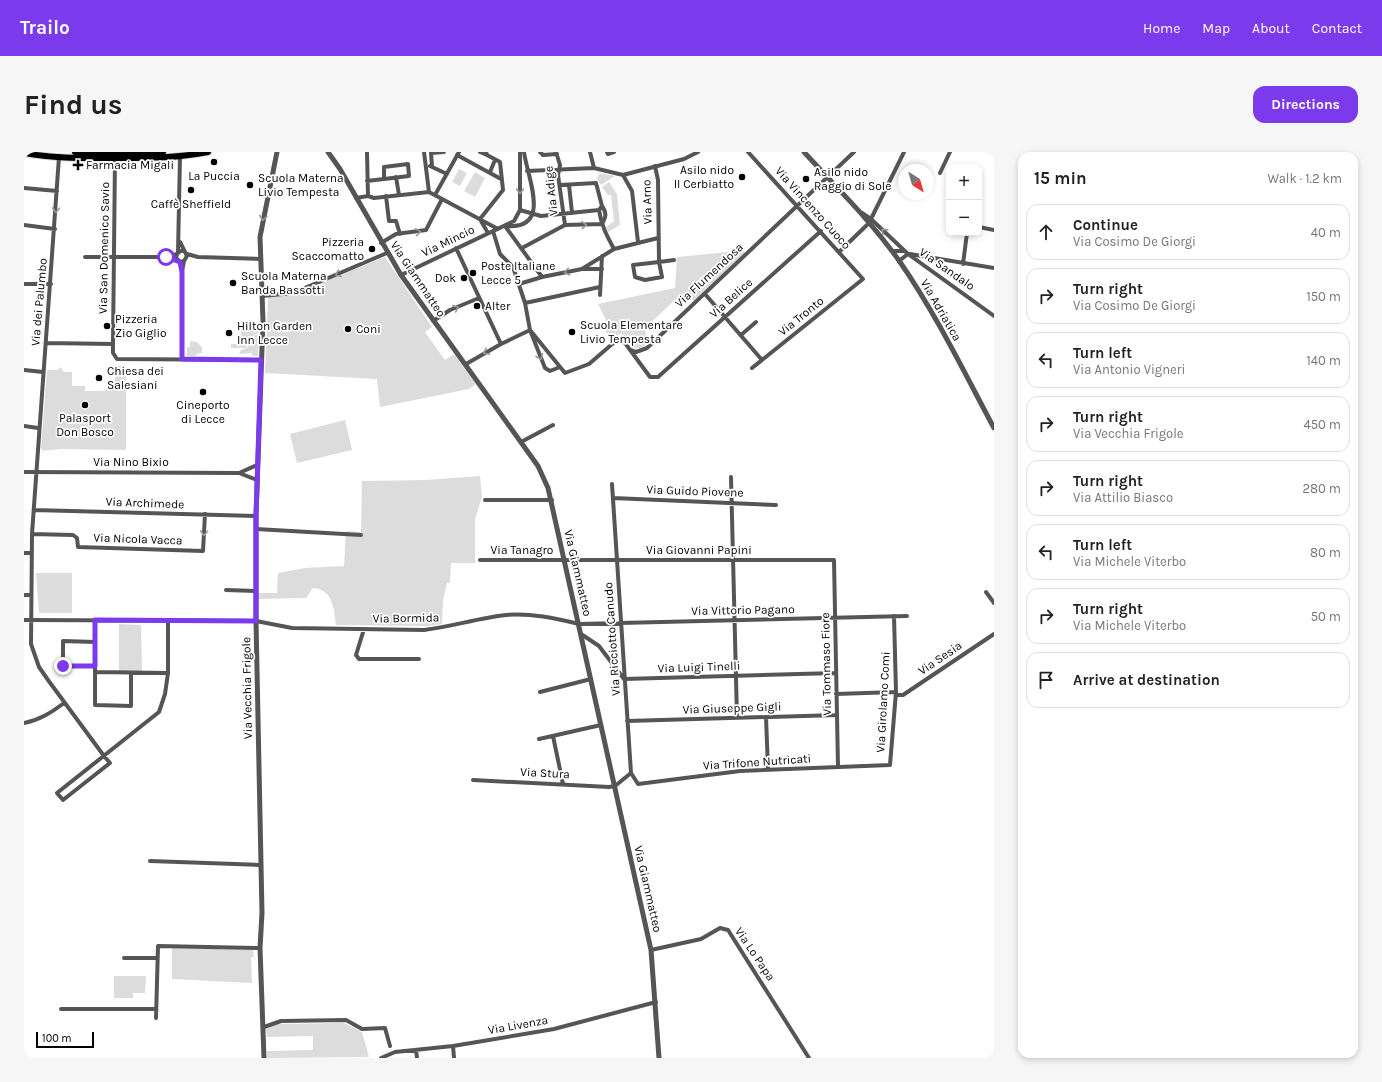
<!DOCTYPE html>
<meta charset="utf-8">
<style>
body{margin:0;font-family:Karla,sans-serif;background:#f6f6f6;color:#222}
.controls{position:absolute;right:12px;top:12px;display:grid;overflow:hidden;border-radius:8px;box-shadow:0 2px 6px #0003}
.controls button{width:36px;height:36px;display:grid;place-items:center;padding:0;border:0;border-bottom:1px solid #e0e0e0;background:#fff;color:#222;font:20px sans-serif}
.compass{position:absolute;left:874px;top:12px;width:36px;height:36px;border-radius:50%;background:#fff;box-shadow:0 2px 6px #0003;rotate:143deg}
.scale{position:absolute;left:12px;bottom:10px;width:58px;box-sizing:border-box;padding-left:4px;border:2px solid #000;border-top:0;font-size:11px;line-height:14px;white-space:nowrap;color:#000;-webkit-text-stroke:3px #fff;paint-order:stroke}
.stop{position:absolute;width:12px;height:12px;margin:-9px;border:3px solid #7c3aed;border-radius:50%;background:#fff}
.stop.end{background:#7c3aed;border-color:#fff;box-shadow:0 1px 4px #0008}
.list{margin:0;padding:0;list-style:none}
h2{display:flex;justify-content:space-between;align-items:center;height:52px;margin:0;padding:0 16px;font-size:17px}
h2 small{font-size:13px;font-weight:400;color:#767676}
.list li{display:grid;grid-template-columns:26px 1fr auto;gap:12px;align-items:center;box-sizing:border-box;height:56px;margin:0 8px 8px;padding:0 8px;border:1px solid #e0e0e0;border-radius:12px}
.list b{display:block;font-size:15px;white-space:nowrap}
.list p{margin:0;font-size:13px;white-space:nowrap;color:#767676}
.list em{font-size:13px;font-style:normal;color:#767676}
.icon{flex:none;width:22px;height:22px;fill:none;stroke:currentColor;stroke-width:2;stroke-linecap:round;stroke-linejoin:round}
.map{position:relative;flex:none;width:970px;height:906px;overflow:hidden;border-radius:12px}
header{display:flex;align-items:center;gap:24px;box-sizing:border-box;height:56px;padding:0 20px;background:#7c3aed;color:#fff}
header strong{font-size:19px}
nav{display:flex;gap:22px;margin-inline-start:auto;font-size:14px}
.intro{display:flex;align-items:center;justify-content:space-between;box-sizing:border-box;height:96px;padding:0 24px}
h1{margin:0;font-size:28px}
.button{padding:10px 18px;border-radius:12px;background:#7c3aed;color:#fff;font-size:14px;font-weight:700}
main{display:flex;gap:24px;padding:0 24px}
aside{flex:1;background:#fff;border-radius:12px;box-shadow:0 2px 6px #0003}
.map>svg:first-child{display:block}
</style>
<header>
<strong>Trailo</strong>
<nav><a>Home</a><a>Map</a><a>About</a><a>Contact</a></nav>
</header>
<div class="intro"><h1>Find us</h1><a class="button">Directions</a></div>
<main>
<div class="map">
<svg width="970" height="906" viewBox="0 0 970 906">
<rect width="100%" height="100%" fill="#fff"/>
<path fill="#dcdcdc" d="M 435,17 L 443,21 L 436,34 L 428,30 Z
M 451,20 L 461,26 L 451,45 L 440,39 Z
M 575,21 L 591,24 L 577,33 L 573,27 Z
M 585,30 L 593,42 L 596,73 L 584,80 L 582,75 L 590,69 L 587,43 L 584,43 L 578,35 Z
M 717,96 L 721,101 L 669,149 L 663,143 L 655,150 L 652,147 L 621,176 L 624,191 L 616,196 L 609,196 L 597,181 L 589,188 L 576,173 L 582,168 L 574,152 L 651,136 L 653,105 L 715,99 Z
M 361,105 L 408,175 L 401,180 L 421,208 L 430,202 L 452,232 L 445,237 L 356,255 L 353,227 L 241,221 L 244,145 L 272,141 Z
M 217,174 L 236,174 L 235,181 L 230,183 L 222,196 L 207,196 L 207,192 L 217,192 Z
M 235,182 L 234,204 L 228,204 L 228,201 L 215,202 L 217,198 L 223,196 L 231,183 Z
M 166,189 L 173,190 L 178,195 L 178,201 L 172,202 L 172,204 L 163,204 L 163,195 L 166,195 Z
M 94,214 L 102,214 L 102,298 L 38,297 L 17,299 L 19,299 L 17,296 L 23,218 L 34,218 L 36,215 L 40,220 L 48,220 L 48,234 L 61,234 L 61,239 C 90,239 88,241 94,214 Z
M 321,268 L 328,298 L 273,311 L 266,282 Z
M 456,324 L 458,345 L 451,367 L 451,411 L 427,411 L 426,431 L 423,431 L 419,448 L 418,472 L 403,474 L 312,473 C 310,457 309,437 289,436 L 282,446 L 234,447 L 234,441 L 253,441 L 254,421 L 281,416 L 320,414 L 322,379 L 337,380 L 338,329 L 402,328 Z
M 12,421 L 48,421 L 48,461 L 15,461 Z
M 95,472 L 117,473 L 118,519 L 95,519 Z
M 148,796 L 229,798 L 230,805 L 227,805 L 228,831 L 148,827 Z
M 90,824 L 122,824 L 121,841 L 109,841 L 109,846 L 90,846 Z
M 320,871 L 338,880 L 345,905 L 243,906 L 243,899 L 289,898 L 289,884 L 243,885 L 242,877 L 253,872 Z"/>
<g fill="none" stroke-linecap="round" stroke-linejoin="round">
<defs>
<path id="primary" d="M 51,0 L 139,0
M 0,1 C 31,7 63,6 95,6 C 125,6 154,6 184,0"/>
</defs>
<use href="#primary" stroke="#dbdbdb" stroke-width="8"/>
<path stroke="#555" stroke-width="4" d="M 343,0 L 344,44
M 400,0 L 405,40
M 456,0 L 463,3
M 516,0 L 519,3 L 533,2
M 566,0 L 570,16
M 583,0 L 584,2 L 590,0
M 724,0 L 839,127 L 728,216
M 433,3 L 477,27
M 35,5 L 8,382 L 7,492 L 15,515 L 24,528 L 80,604 L 86,611 L 39,648 L 33,641 L 135,560 L 141,542 L 144,521 L 144,468
M 91,5 L 89,192 L 89,201 L 93,207 L 237,208
M 384,12 L 385,24 L 360,27 L 360,15 Z
M 406,14 L 423,22
M 408,14 L 407,1 L 420,0
M 631,14 L 634,28 L 635,110 L 609,113 L 611,125 L 621,128 L 638,125 L 635,110 L 650,108
M 503,19 L 570,16 L 599,23 L 660,7 L 674,0
M 466,20 L 471,8
M 916,21 L 926,0
M 599,23 L 608,39 L 614,90
M 372,25 L 375,43
M 343,29 L 360,27
M 536,33 L 572,31 L 578,54 L 575,58 C 577,73 583,84 590,97
M 545,33 L 548,61
M 0,36 L 33,39
M 411,43 L 435,0
M 362,44 L 365,69 L 372,69 L 376,82
M 332,46 L 344,44 L 350,46 L 405,40 L 474,77
M 578,54 C 583,61 582,65 578,72
M 496,58 L 517,64 L 575,58
M 838,61 L 847,67 L 884,102 L 970,164
M 456,67 L 479,38 L 476,10 L 463,3 L 462,0
M 457,69 L 464,81
M 0,73 L 31,77
M 541,73 L 578,72
M 481,74 L 518,125 L 558,117 L 590,97 L 634,86
M 482,74 C 529,78 503,25 500,0
M 955,75 L 970,78
M 469,79 L 476,102 L 489,115 L 501,151 L 506,178 L 521,216 L 526,219 L 536,215
M 156,90 L 163,104 L 160,109 L 156,110 L 152,106 L 153,102 L 156,99 L 160,99
M 357,91 L 372,82 L 402,78 L 418,47
M 432,96 L 477,192 L 442,212
M 498,96 L 541,73 L 534,23 L 536,13 L 532,0
M 868,99 L 881,99
M 154,100 L 156,5
M 815,100 L 845,71 L 880,0
M 163,102 L 174,105 L 237,107
M 886,102 L 970,116
M 61,105 L 142,105 L 153,102
M 875,109 L 884,102
M 939,112 L 943,81
M 558,117 L 578,117
M 377,123 L 490,69 L 496,58 L 496,0
M 0,132 L 27,132
M 495,132 L 518,125
M 681,142 L 738,208
M 576,143 L 578,104
M 238,144 L 269,141 L 363,101
M 501,151 L 576,135
M 409,169 L 426,158 L 455,146
M 506,178 L 541,221 L 565,212 L 594,187 L 601,191 L 626,225 L 634,225 L 797,79
M 717,183 L 732,170
M 22,191 L 89,192
M 477,192 L 506,178
M 607,198 L 612,200 L 623,196 L 830,0
M 158,207 L 158,120 L 160,109
M 0,218 L 19,220
M 0,274 L 14,276
M 497,290 L 529,273
M 0,320 L 215,321 L 233,313
M 215,321 L 233,328
M 707,325 L 713,566
M 589,346 L 752,353
M 461,348 L 528,348
M 10,358 L 232,364
M 232,377 L 337,383
M 8,382 L 49,383 L 53,386 L 54,395 L 179,399 L 181,362
M 0,401 L 8,401
M 456,408 L 810,408 L 814,615
M 202,438 L 232,439
M 962,440 L 970,451
M 0,443 L 7,443
M 0,468 L 232,469 L 268,476 L 400,478 C 427,475 454,466 482,463 C 507,461 531,466 555,472 L 883,464
M 71,468 L 71,520 L 144,521
M 340,477 L 332,503 L 335,507 L 395,507
M 557,482 L 575,494 L 600,527 L 812,521
M 71,514 L 39,514 L 39,489 L 71,490
M 71,520 L 71,553 L 107,554 L 107,521
M 516,540 L 567,527
M 812,542 L 872,540
M 872,543 L 879,543 L 970,482
M 742,565 L 744,617
M 603,569 L 813,563
M 0,571 C 16,568 28,560 40,551
M 529,584 L 539,632
M 515,587 L 577,573
M 607,621 L 614,632 L 716,619 L 866,613 L 872,540 L 870,464
M 449,628 L 585,635 L 591,634 L 607,621 L 588,332
M 126,709 L 236,713
M 627,798 L 677,787 L 696,776 L 704,778 L 785,906
M 100,806 L 133,806
M 37,857 L 132,857
M 132,866 L 134,794 L 236,796
M 240,875 L 257,869 L 322,868 L 338,877 L 361,876 L 366,894
M 429,894 L 430,906
M 392,898 L 393,906
M 357,906 L 371,900 L 429,894 L 530,877 L 632,850"/>
<path stroke="#555" stroke-width="5" d="M 304,0 L 316,17 L 377,123 L 514,314 L 524,336 L 627,798 L 635,906
M 780,0 C 813,36 848,70 876,110 C 912,162 940,220 970,276
M 240,906 L 236,796 L 238,761 L 232,469 L 232,364 L 239,169 L 236,85 L 253,0"/>
<use href="#primary" stroke="#000" stroke-width="6"/>
</g>
<defs><path id="oneway-chevron" d="M-2-3.5L2.5 0L-2 3.5" fill="none" stroke-width="1.6" stroke-linecap="round" stroke-linejoin="round"/></defs>
<g stroke="#999">
<use href="#oneway-chevron" transform="translate(496 39) rotate(91)"/>
<use href="#oneway-chevron" transform="translate(32 58) rotate(93)"/>
<use href="#oneway-chevron" transform="translate(239 66) rotate(99)"/>
<use href="#oneway-chevron" transform="translate(560 73) rotate(-3)"/>
<use href="#oneway-chevron" transform="translate(860 79) rotate(-136)"/>
<use href="#oneway-chevron" transform="translate(394 80) rotate(-8)"/>
<use href="#oneway-chevron" transform="translate(543 120) rotate(168)"/>
<use href="#oneway-chevron" transform="translate(314 122) rotate(157)"/>
<use href="#oneway-chevron" transform="translate(432 156) rotate(-24)"/>
<use href="#oneway-chevron" transform="translate(462 200) rotate(152)"/>
<use href="#oneway-chevron" transform="translate(516 205) rotate(68)"/>
<use href="#oneway-chevron" transform="translate(180 381) rotate(93)"/>
</g>
<g fill="none" stroke-linecap="round" stroke-linejoin="round">
<path stroke="#7c3aed" stroke-width="5" d="M 39,514 L 71,514 L 71,468 L 232,469 L 232,364 L 237,208 L 158,207 L 158,120 L 156,110 L 142,105"/>
</g>
<g fill="#000" stroke="#fff" stroke-width="1.5">
<circle cx="190" cy="10" r="4"/>
<path d="M52 7h4v4h4v4h-4v4h-4v-4h-4v-4h4z"/>
<circle cx="718" cy="25" r="4"/>
<circle cx="782" cy="27" r="4"/>
<circle cx="226" cy="33" r="4"/>
<circle cx="167" cy="38" r="4"/>
<circle cx="348" cy="97" r="4"/>
<circle cx="449" cy="121" r="4"/>
<circle cx="440" cy="126" r="4"/>
<circle cx="209" cy="131" r="4"/>
<circle cx="453" cy="154" r="4"/>
<circle cx="83" cy="174" r="4"/>
<circle cx="324" cy="177" r="4"/>
<circle cx="548" cy="180" r="4"/>
<circle cx="205" cy="181" r="4"/>
<circle cx="75" cy="226" r="4"/>
<circle cx="179" cy="240" r="4"/>
<circle cx="61" cy="253" r="4"/>
</g>
<g text-anchor="middle" stroke-width="3.5" stroke-linejoin="round" paint-order="stroke">
<g font-size="12" fill="#000" stroke="#fff" text-anchor="start">
<text x="62" y="17">Farmacia Migali</text>
<text x="710" y="22" text-anchor="end">Asilo nido<tspan x="710" dy="14">Il Cerbiatto</tspan></text>
<text x="790" y="24">Asilo nido<tspan x="790" dy="14">Raggio di Sole</tspan></text>
<text x="190" y="28" text-anchor="middle">La Puccia</text>
<text x="234" y="30">Scuola Materna<tspan x="234" dy="14">Livio Tempesta</tspan></text>
<text x="167" y="56" text-anchor="middle">Caffè Sheffield</text>
<text x="340" y="94" text-anchor="end">Pizzeria<tspan x="340" dy="14">Scaccomatto</tspan></text>
<text x="457" y="118">Poste Italiane<tspan x="457" dy="14">Lecce 5</tspan></text>
<text x="217" y="128">Scuola Materna<tspan x="217" dy="14">Banda Bassotti</tspan></text>
<text x="432" y="130" text-anchor="end">Dok</text>
<text x="461" y="158">Alter</text>
<text x="91" y="171">Pizzeria<tspan x="91" dy="14">Zio Giglio</tspan></text>
<text x="556" y="177">Scuola Elementare<tspan x="556" dy="14">Livio Tempesta</tspan></text>
<text x="213" y="178">Hilton Garden<tspan x="213" dy="14">Inn Lecce</tspan></text>
<text x="332" y="181">Coni</text>
<text x="83" y="223">Chiesa dei<tspan x="83" dy="14">Salesiani</tspan></text>
<text x="179" y="257" text-anchor="middle">Cineporto<tspan x="179" dy="14">di Lecce</tspan></text>
<text x="61" y="270" text-anchor="middle">Palasport<tspan x="61" dy="14">Don Bosco</tspan></text>
</g>
<g font-size="12" fill="#000" stroke="#fff">
<text transform="translate(527 39) rotate(-96)" y="4">Via Adige</text>
<text transform="translate(623 50) rotate(-92)" y="4">Via Arno</text>
<text transform="translate(789 56) rotate(48)" y="4">Via Vincenzo Cuoco</text>
<text transform="translate(424 89) rotate(-26)" y="4">Via Mincio</text>
<text transform="translate(80 96) rotate(-89)" y="4">Via San Domenico Savio</text>
<text transform="translate(923 117) rotate(35)" y="4">Via Sandalo</text>
<text transform="translate(685 123) rotate(-43)" y="4">Via Flumendosa</text>
<text transform="translate(394 127) rotate(56)" y="4">Via Giammatteo</text>
<text transform="translate(707 146) rotate(-42)" y="4">Via Belice</text>
<text transform="translate(15 150) rotate(-85)" y="4">Via dei Palumbo</text>
<text transform="translate(917 158) rotate(60)" y="4">Via Adriatica</text>
<text transform="translate(777 164) rotate(-39)" y="4">Via Tronto</text>
<text x="107" y="314">Via Nino Bixio</text>
<text transform="translate(671 339) rotate(2)" y="4">Via Guido Piovene</text>
<text transform="translate(121 351) rotate(2)" y="4">Via Archimede</text>
<text transform="translate(114 387) rotate(2)" y="4">Via Nicola Vacca</text>
<text x="498" y="402">Via Tanagro</text>
<text x="675" y="402">Via Giovanni Papini</text>
<text transform="translate(554 421) rotate(77)" y="4">Via Giammatteo</text>
<text transform="translate(719 458) rotate(-1)" y="4">Via Vittorio Pagano</text>
<text transform="translate(382 466) rotate(-1)" y="4">Via Bormida</text>
<text transform="translate(588 487) rotate(-94)" y="4">Via Ricciotto Canudo</text>
<text transform="translate(916 506) rotate(-34)" y="4">Via Sesia</text>
<text transform="translate(802 512) rotate(-91)" y="4">Via Tommaso Fiore</text>
<text transform="translate(675 515) rotate(-2)" y="4">Via Luigi Tinelli</text>
<text transform="translate(223 536) rotate(-91)" y="4">Via Vecchia Frigole</text>
<text transform="translate(859 550) rotate(-87)" y="4">Via Girolamo Comi</text>
<text transform="translate(708 556) rotate(-2)" y="4">Via Giuseppe Gigli</text>
<text transform="translate(733 610) rotate(-4)" y="4">Via Trifone Nutricati</text>
<text transform="translate(521 621) rotate(3)" y="4">Via Stura</text>
<text transform="translate(624 737) rotate(77)" y="4">Via Giammatteo</text>
<text transform="translate(731 802) rotate(56)" y="4">Via Lo Papa</text>
<text transform="translate(494 873) rotate(-10)" y="4">Via Livenza</text>
</g>
</g>
</svg>
<div class="controls">
<button>+</button>
<button>−</button>
</div>
<svg class="compass" viewBox="-18 -18 36 36"><path d="M0-13l5 13h-10z" fill="#e53935"/><path d="M0 13l5-13h-10z" fill="#767676"/></svg>
<div class="scale">100 m</div>
<div class="stop" style="left:142px;top:105px"></div>
<div class="stop end" style="left:39px;top:514px"></div>
</div>
<aside>
<h2>15 min<small>Walk · 1.2 km</small></h2>
<ul class="list">
<li><svg class="icon" aria-label="ahead" viewBox="0 0 24 24"><path d="M12 20V5M6 11l6-6 6 6"/></svg><div><b>Continue</b><p>Via Cosimo De Giorgi</p></div><em>40 m</em></li>
<li><svg class="icon" aria-label="right" viewBox="0 0 24 24"><path d="M7 20v-9h11M14 6l5 5-5 5"/></svg><div><b>Turn right</b><p>Via Cosimo De Giorgi</p></div><em>150 m</em></li>
<li><svg class="icon" aria-label="left" viewBox="0 0 24 24"><path d="M17 20v-9H6M10 6l-5 5 5 5"/></svg><div><b>Turn left</b><p>Via Antonio Vigneri</p></div><em>140 m</em></li>
<li><svg class="icon" aria-label="right" viewBox="0 0 24 24"><path d="M7 20v-9h11M14 6l5 5-5 5"/></svg><div><b>Turn right</b><p>Via Vecchia Frigole</p></div><em>450 m</em></li>
<li><svg class="icon" aria-label="right" viewBox="0 0 24 24"><path d="M7 20v-9h11M14 6l5 5-5 5"/></svg><div><b>Turn right</b><p>Via Attilio Biasco</p></div><em>280 m</em></li>
<li><svg class="icon" aria-label="left" viewBox="0 0 24 24"><path d="M17 20v-9H6M10 6l-5 5 5 5"/></svg><div><b>Turn left</b><p>Via Michele Viterbo</p></div><em>80 m</em></li>
<li><svg class="icon" aria-label="right" viewBox="0 0 24 24"><path d="M7 20v-9h11M14 6l5 5-5 5"/></svg><div><b>Turn right</b><p>Via Michele Viterbo</p></div><em>50 m</em></li>
<li><svg class="icon" aria-label="arrive" viewBox="0 0 24 24"><path d="M6 21V4h12l-3 4 3 4H6"/></svg><div><b>Arrive at destination</b></div></li>
</ul>
</aside>
</main>
